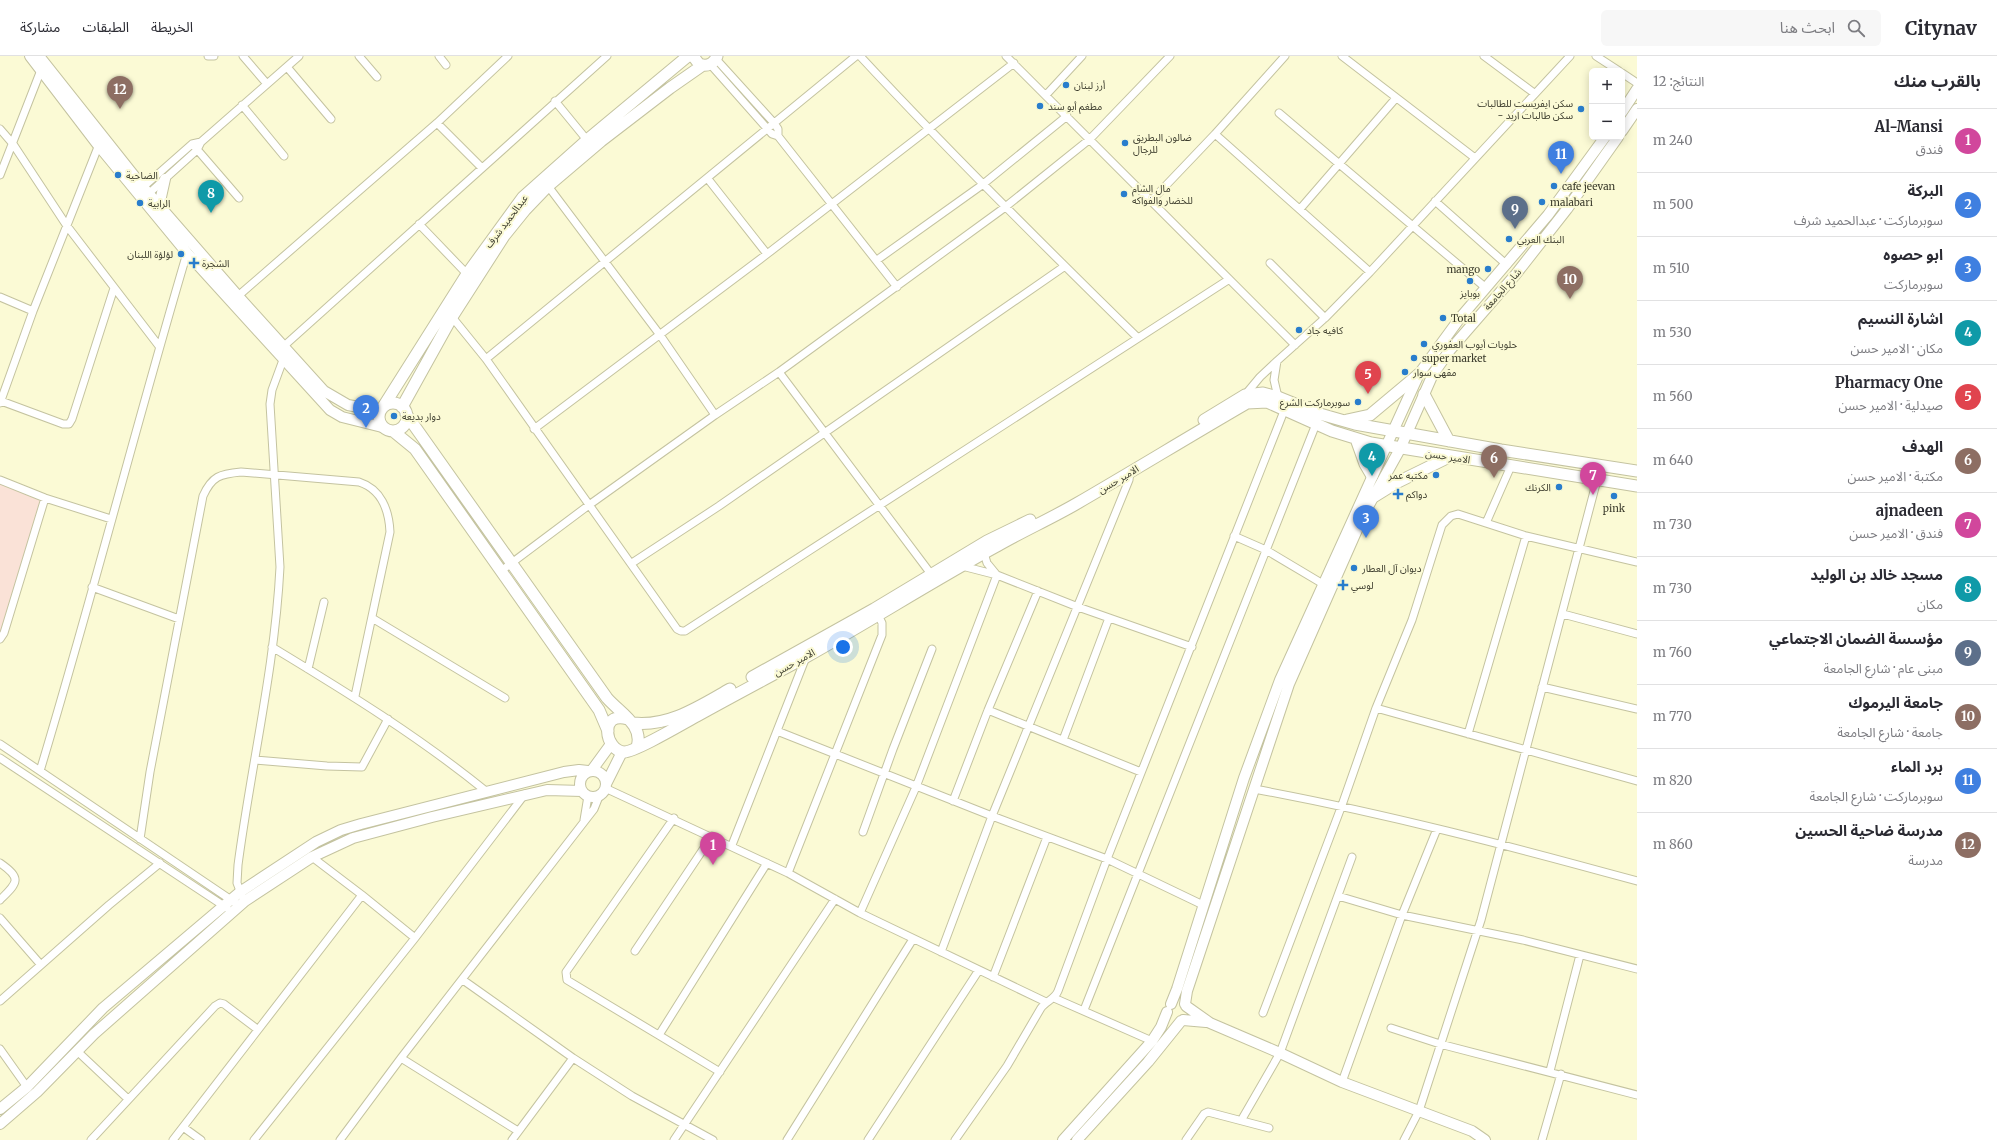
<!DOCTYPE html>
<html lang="ar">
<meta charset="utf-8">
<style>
body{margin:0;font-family:Merriweather,"Noto Sans Arabic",serif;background:#f7f7f7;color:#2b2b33;direction:rtl}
.controls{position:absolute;right:12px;top:12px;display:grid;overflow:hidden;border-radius:6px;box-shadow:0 2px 10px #0003}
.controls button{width:36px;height:36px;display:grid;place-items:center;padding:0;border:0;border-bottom:1px solid #e1e1e2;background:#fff;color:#2b2b33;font:20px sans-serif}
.you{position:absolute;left:843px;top:591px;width:14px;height:14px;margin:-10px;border:3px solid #fff;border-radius:50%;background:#1a73e8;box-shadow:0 0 0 6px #1a73e833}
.badge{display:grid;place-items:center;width:26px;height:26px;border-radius:50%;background:#0f766e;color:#fff;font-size:13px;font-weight:700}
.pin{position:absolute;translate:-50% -33px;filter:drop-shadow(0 1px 2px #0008)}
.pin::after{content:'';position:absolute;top:21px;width:14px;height:12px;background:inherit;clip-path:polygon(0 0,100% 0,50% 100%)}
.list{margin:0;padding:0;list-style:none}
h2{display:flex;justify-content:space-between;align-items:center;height:52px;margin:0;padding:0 16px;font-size:17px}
h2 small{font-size:13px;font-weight:400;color:#7c7c81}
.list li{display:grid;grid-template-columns:26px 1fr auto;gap:12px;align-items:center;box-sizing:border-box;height:64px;padding:0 16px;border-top:1px solid #e1e1e2}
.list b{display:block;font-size:15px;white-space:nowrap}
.list p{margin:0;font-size:13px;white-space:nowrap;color:#7c7c81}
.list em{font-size:13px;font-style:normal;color:#7c7c81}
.icon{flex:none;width:22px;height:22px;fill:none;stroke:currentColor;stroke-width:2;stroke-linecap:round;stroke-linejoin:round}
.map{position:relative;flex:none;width:1637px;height:1084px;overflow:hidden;direction:ltr}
header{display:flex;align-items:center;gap:24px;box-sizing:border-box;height:56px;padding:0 20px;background:#fff;border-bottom:1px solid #e1e1e2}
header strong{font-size:19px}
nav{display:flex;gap:22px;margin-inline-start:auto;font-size:14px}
.search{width:280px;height:36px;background:#f7f7f7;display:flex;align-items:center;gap:10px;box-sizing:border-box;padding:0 14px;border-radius:6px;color:#7c7c81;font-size:15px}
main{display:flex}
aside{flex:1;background:#fff}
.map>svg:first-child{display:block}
</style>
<header>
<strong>Citynav</strong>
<div class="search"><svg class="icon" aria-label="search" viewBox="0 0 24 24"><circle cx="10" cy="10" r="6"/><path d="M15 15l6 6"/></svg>ابحث هنا</div>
<nav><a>الخريطة</a><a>الطبقات</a><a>مشاركة</a></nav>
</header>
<main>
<aside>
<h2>بالقرب منك<small>النتائج: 12</small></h2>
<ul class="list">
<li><span class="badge" style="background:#d1479c">1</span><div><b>Al-Mansi</b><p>فندق</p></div><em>240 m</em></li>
<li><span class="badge" style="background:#3f7fe0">2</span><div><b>البركة</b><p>سوبرماركت · عبدالحميد شرف</p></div><em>500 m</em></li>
<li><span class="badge" style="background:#3f7fe0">3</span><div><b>ابو حصوه</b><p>سوبرماركت</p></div><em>510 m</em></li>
<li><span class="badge" style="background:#0f9aa8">4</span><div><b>اشارة النسيم</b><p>مكان · الامير حسن</p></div><em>530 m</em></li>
<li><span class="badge" style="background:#e0444e">5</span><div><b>Pharmacy One</b><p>صيدلية · الامير حسن</p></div><em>560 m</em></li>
<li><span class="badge" style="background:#8d6e63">6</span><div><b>الهدف</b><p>مكتبة · الامير حسن</p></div><em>640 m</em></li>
<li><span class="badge" style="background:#d1479c">7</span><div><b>ajnadeen</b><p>فندق · الامير حسن</p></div><em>730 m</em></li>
<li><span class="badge" style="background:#0f9aa8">8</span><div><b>مسجد خالد بن الوليد</b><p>مكان</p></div><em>730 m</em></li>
<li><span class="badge" style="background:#5c6f8a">9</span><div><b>مؤسسة الضمان الاجتماعي</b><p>مبنى عام · شارع الجامعة</p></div><em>760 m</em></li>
<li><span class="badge" style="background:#8d6e63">10</span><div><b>جامعة اليرموك</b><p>جامعة · شارع الجامعة</p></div><em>770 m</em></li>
<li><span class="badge" style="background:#3f7fe0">11</span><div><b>برد الماء</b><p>سوبرماركت · شارع الجامعة</p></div><em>820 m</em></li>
<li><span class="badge" style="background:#8d6e63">12</span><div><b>مدرسة ضاحية الحسين</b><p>مدرسة</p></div><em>860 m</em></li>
</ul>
</aside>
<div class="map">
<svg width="1637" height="1084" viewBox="0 0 1637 1084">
<rect width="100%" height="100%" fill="#fbfad5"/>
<path fill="#fae2d7" d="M 0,425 L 45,442 L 0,583 Z"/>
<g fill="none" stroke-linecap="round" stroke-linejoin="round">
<defs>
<path id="street" d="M 208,0 L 214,0
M 243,0 L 267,28
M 359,0 L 377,21
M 439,0 L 446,9
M 860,0 C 950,97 1044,190 1138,282
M 1006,0 L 1295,289
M 1342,0 L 1475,102
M 1484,0 L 1534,37
M 1596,0 L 1619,15
M 716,3 L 774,67 L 778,73 L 778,80
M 710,8 L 772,78 L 778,80 L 897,231
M 287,11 L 331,63
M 1622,17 L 1637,27
M 1046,39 L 1082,0
M 555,45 L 587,84
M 242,49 L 284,100
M 1279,57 L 1486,232
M 437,67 L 482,112
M 0,73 L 13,88 L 67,170 L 159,290
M 1215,78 L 1370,216
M 195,91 L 239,142
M 0,119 L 41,14
M 708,123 L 767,198
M 548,130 L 660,279 L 715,359
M 141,133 L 192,88 L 201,86 L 299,0
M 146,140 L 197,94 L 201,86
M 1152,144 L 1215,78 L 1285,0
M 1435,145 L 1507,209
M 1300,153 L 1396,42
M 419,168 L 467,218
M 877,204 L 982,129 L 1067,60
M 1270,207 L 1325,262
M 238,240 L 437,67 L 508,0
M 0,241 L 33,255
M 452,261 L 486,303 L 677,573 L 681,575 L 685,575 L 1228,224
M 284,290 L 607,0
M 486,303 L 856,0
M 1277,305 L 1325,262 L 1370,216 L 1570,0
M 779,316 L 931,518
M 1245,339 L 1260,321 L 1277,305 L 1274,324 L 1278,341
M 1,345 L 63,368 L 69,368 L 72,363 L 114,232
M 0,347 L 33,255 L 100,86
M 534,373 L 767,198 L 1014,7
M 0,424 L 45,442 L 111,463
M 1486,467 L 1511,410
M 1234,480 L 1266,494 L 1323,528
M 984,497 L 987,507 L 996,518
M 632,507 L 719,450 L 1065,210
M 962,510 L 997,519 L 1078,551 L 1192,591
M 501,515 L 589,449 L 715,359 L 779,316 L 1004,152 L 1090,83 L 1170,0
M 92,531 L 179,563
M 1563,558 L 1637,578
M 372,562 L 505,642
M 0,583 L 4,577 L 45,442
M 272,591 C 348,637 418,680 487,736
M 308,613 L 324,546
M 1542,631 L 1637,653
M 1376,652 L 1637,725
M 988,654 L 1141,716
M 777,675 L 992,760 L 1107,803 L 1203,849
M 1468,678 L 1526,480
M 1063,684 L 1109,562
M 0,688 L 240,850
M 0,702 L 227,852
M 255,704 L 327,710 L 362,711 L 388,663
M 40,715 C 92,543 136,369 187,197
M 605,732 L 788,817 L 860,857 L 1046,946
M 1254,733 C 1384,757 1510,790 1637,825
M 953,745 L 988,654 L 1038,535
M 674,762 L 566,916 L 567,924 L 720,1016
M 584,764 L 588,740
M 863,776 L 893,693 L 932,593
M 140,783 L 150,716 L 203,440 C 212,420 220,418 241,416 L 359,426 C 381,433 389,454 390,476 L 355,640
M 732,789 L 806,601
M 312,801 L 362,839 L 415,882
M 0,807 C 23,823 17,827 0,844
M 788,817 L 882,579 L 882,567 L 878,559
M 242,840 L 237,827 L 238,809 C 251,710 275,611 280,511 L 270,348 L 272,334 L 283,304
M 1338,840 L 1402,859 L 1523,884 L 1637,913
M 860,857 L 916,731 L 997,519
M 0,862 L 41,909
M 635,895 L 712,780
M 941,896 L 992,760 L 1129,424 L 1130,415
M 993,921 L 1047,781
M 463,924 L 573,1002 L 632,1040 L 713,1084
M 1054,942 L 1152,985
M 0,945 L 109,849 L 160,807
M 1084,954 L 1316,368
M 1263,957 L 1342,749 L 1376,652 L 1412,564 L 1442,469 L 1451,460 L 1458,458 L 1526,480 L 1637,506
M 1391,972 L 1440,988 L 1637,1039
M 659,979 L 767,807
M 0,993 L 27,1031
M 77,995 L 128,1043
M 401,1002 L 518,1075
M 1550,1015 L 1580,899
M 1342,1026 L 1402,859 L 1437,773
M 1242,1063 L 1280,997 L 1352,801
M 183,1071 L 201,1084
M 91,1084 L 215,950 L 220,947 L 224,948 L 257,973
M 173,1084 L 362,839
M 254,1084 L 415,882 L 525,738
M 340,1084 L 401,1002 L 594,753 L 600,738
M 512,1084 L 573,1002
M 674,1084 L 835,843
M 787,1084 L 913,883
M 868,1084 L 979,914
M 955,1084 L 1007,1010 L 1041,952 C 1046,945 1055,943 1058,935 L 1107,803 L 1284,355
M 1186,1084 L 1204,1058 L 1208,1056 L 1269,1072
M 1404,1084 L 1419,1055 L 1481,864 L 1597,424
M 1542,1084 L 1561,1018"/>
<path id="secondary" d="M 30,0 L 98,89 L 187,197 L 330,354 L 342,361 L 382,371
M 39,0 L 143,131 L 238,240 L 324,335 L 348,349 L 380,355
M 1622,56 L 1637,33
M 1622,75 L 1637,53
M 159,150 L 165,123
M 592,714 L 611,688
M580 728a13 13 0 1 1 26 0a13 13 0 1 1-26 0Z
M 606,728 L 622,696
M 1171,948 L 1177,933 L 1244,722 L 1280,624 L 1419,318 L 1460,262 L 1548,159 L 1605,81
M 1185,948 L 1187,935 L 1289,628 L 1364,458 L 1400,393 L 1433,318 L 1450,294 L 1516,218 L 1567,153 L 1618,81
M 1186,950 L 1210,967 L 1280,997 L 1342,1026 L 1472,1075 L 1485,1084
M 1183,964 L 1206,966
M 0,1053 L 27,1031 L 103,952 L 240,836 L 316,786 L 341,774 L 361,768 L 564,716 L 579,714 L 588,715
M 0,1068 L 37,1036 L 94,978 L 245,845 L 312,801 L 353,782 L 432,761 L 547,734 L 582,735
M 1063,1084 L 1152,985 L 1161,971 L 1167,956
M 1077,1084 L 1148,1006 L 1181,965"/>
<path id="primary" d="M 693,0 L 699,8 C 707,11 714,8 717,0
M 1424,338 L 1449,385
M379 361a14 14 0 1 1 28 0a14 14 0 1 1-28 0Z
M 383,351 L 467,218 L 523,141 L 587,84 L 688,0
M 402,351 L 452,261 L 504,180 L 525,154 L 548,130 L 601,85 L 670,32 L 703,9
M 406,358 L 607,642 C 620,657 644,669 637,691
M 1204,364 L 1245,339 L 1263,337 L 1278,341 L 1320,358 L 1355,368 L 1501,394 L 1637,415
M 1347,364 L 1370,359 L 1419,318
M 393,375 L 415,393 L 599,654 L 608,675
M 1356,383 L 1365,408 L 1372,420
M 1375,440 L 1396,427 L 1449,401
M 752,621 L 874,553 L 987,485 L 1030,464
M 628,663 C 598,654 605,695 624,696 C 635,696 684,667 697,660 C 733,640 769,621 806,601 C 870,565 933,525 997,490 C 1023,475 1050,463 1076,448 C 1133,415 1190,380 1247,347 L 1267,346 L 1332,375 L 1371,387 L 1637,430
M 633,667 C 669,671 700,650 730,633"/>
</defs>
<use href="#street" stroke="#c4c3a0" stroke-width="9"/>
<use href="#secondary" stroke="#c4c3a0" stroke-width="12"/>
<use href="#primary" stroke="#c4c3a0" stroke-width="13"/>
<use href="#street" stroke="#fff" stroke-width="7"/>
<use href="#secondary" stroke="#fff" stroke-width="10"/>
<use href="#primary" stroke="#fff" stroke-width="11"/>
</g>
<g fill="#297dcc" stroke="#fbfad5" stroke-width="1.5">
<circle cx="1066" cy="29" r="4"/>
<circle cx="1040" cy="50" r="4"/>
<circle cx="1581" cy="53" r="4"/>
<circle cx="1125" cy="87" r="4"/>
<circle cx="118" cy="119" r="4"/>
<circle cx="1554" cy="130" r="4"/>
<circle cx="1124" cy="138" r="4"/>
<circle cx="1542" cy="146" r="4"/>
<circle cx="140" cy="147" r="4"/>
<circle cx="1509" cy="183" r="4"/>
<circle cx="181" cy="198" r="4"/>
<path d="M192 201h4v4h4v4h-4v4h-4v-4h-4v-4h4z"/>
<circle cx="1488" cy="213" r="4"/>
<circle cx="1470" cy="225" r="4"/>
<circle cx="1443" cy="262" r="4"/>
<circle cx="1299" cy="274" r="4"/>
<circle cx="1424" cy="288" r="4"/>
<circle cx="1414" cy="302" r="4"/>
<circle cx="1405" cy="316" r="4"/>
<circle cx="1358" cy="346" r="4"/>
<circle cx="394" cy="360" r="4"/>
<circle cx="1436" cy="419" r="4"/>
<circle cx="1559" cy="431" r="4"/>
<path d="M1396 432h4v4h4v4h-4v4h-4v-4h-4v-4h4z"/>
<circle cx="1614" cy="440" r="4"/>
<circle cx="1354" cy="512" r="4"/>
<path d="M1341 523h4v4h4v4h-4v4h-4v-4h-4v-4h4z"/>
</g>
<g text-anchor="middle" stroke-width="4" stroke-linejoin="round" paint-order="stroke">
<g font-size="10" fill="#3c3c2d" stroke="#fbfad5" text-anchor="start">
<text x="1074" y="33">أرز لبنان</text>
<text x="1573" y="51" text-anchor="end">سكن ايفريست للطالبات<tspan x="1573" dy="12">- سكن طالبات اربد</tspan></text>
<text x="1048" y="54">مطغم أبو سند</text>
<text x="1133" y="85">ضالون البطريق<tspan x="1133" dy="12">للرجال</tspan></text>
<text x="126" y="123">الضاحية</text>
<text x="1562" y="134">cafe jeevan</text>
<text x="1132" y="136">مال الشام<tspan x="1132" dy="12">للخضار والفواكه</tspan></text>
<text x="1550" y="150">malabari</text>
<text x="148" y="151">الرابية</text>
<text x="1517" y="187">البنك العربي</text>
<text x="173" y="202" text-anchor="end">لؤلؤة اللبنان</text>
<text x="202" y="211">الشجرة</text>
<text x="1480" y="217" text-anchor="end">mango</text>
<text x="1470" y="241" text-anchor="middle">بوبايز</text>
<text x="1451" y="266">Total</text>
<text x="1307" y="278">كافيه جاد</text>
<text x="1432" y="292">حلويات أيوب العفوري</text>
<text x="1422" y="306">super market</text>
<text x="1413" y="320">مقهى سوار</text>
<text x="1350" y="350" text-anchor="end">سوبرماركت الشرع</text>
<text x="402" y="364">دوار بديعة</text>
<text x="1428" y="423" text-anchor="end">مكتبه عمر</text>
<text x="1551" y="435" text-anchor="end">الكرنك</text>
<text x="1406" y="442">دواكم</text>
<text x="1614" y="456" text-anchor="middle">pink</text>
<text x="1362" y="516">ديوان آل العطار</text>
<text x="1351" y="533">لوسي</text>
</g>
<g font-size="10" fill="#3c3c2d" stroke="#fbfad5">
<text transform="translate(506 165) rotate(-53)" y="4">عبدالحميد شرف</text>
<text transform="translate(1502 233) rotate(-49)" y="4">شارع الجامعة</text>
<text transform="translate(1448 400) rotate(9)" y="4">الامير حسن</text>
<text transform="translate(1118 423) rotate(-31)" y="4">الامير حسن</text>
<text transform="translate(794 606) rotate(-29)" y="4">الامير حسن</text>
</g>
</g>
</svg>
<div class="controls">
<button>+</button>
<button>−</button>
</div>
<div class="you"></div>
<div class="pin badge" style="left:713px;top:809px;background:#d1479c">1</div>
<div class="pin badge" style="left:366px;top:372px;background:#3f7fe0">2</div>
<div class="pin badge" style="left:1366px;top:482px;background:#3f7fe0">3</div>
<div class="pin badge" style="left:1372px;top:420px;background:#0f9aa8">4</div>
<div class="pin badge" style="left:1368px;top:338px;background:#e0444e">5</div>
<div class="pin badge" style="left:1494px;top:422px;background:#8d6e63">6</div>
<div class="pin badge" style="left:1593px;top:439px;background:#d1479c">7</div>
<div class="pin badge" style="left:211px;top:157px;background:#0f9aa8">8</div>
<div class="pin badge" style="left:1515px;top:173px;background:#5c6f8a">9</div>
<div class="pin badge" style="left:1570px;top:243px;background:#8d6e63">10</div>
<div class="pin badge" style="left:1561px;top:118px;background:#3f7fe0">11</div>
<div class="pin badge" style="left:120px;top:53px;background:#8d6e63">12</div>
</div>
</main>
